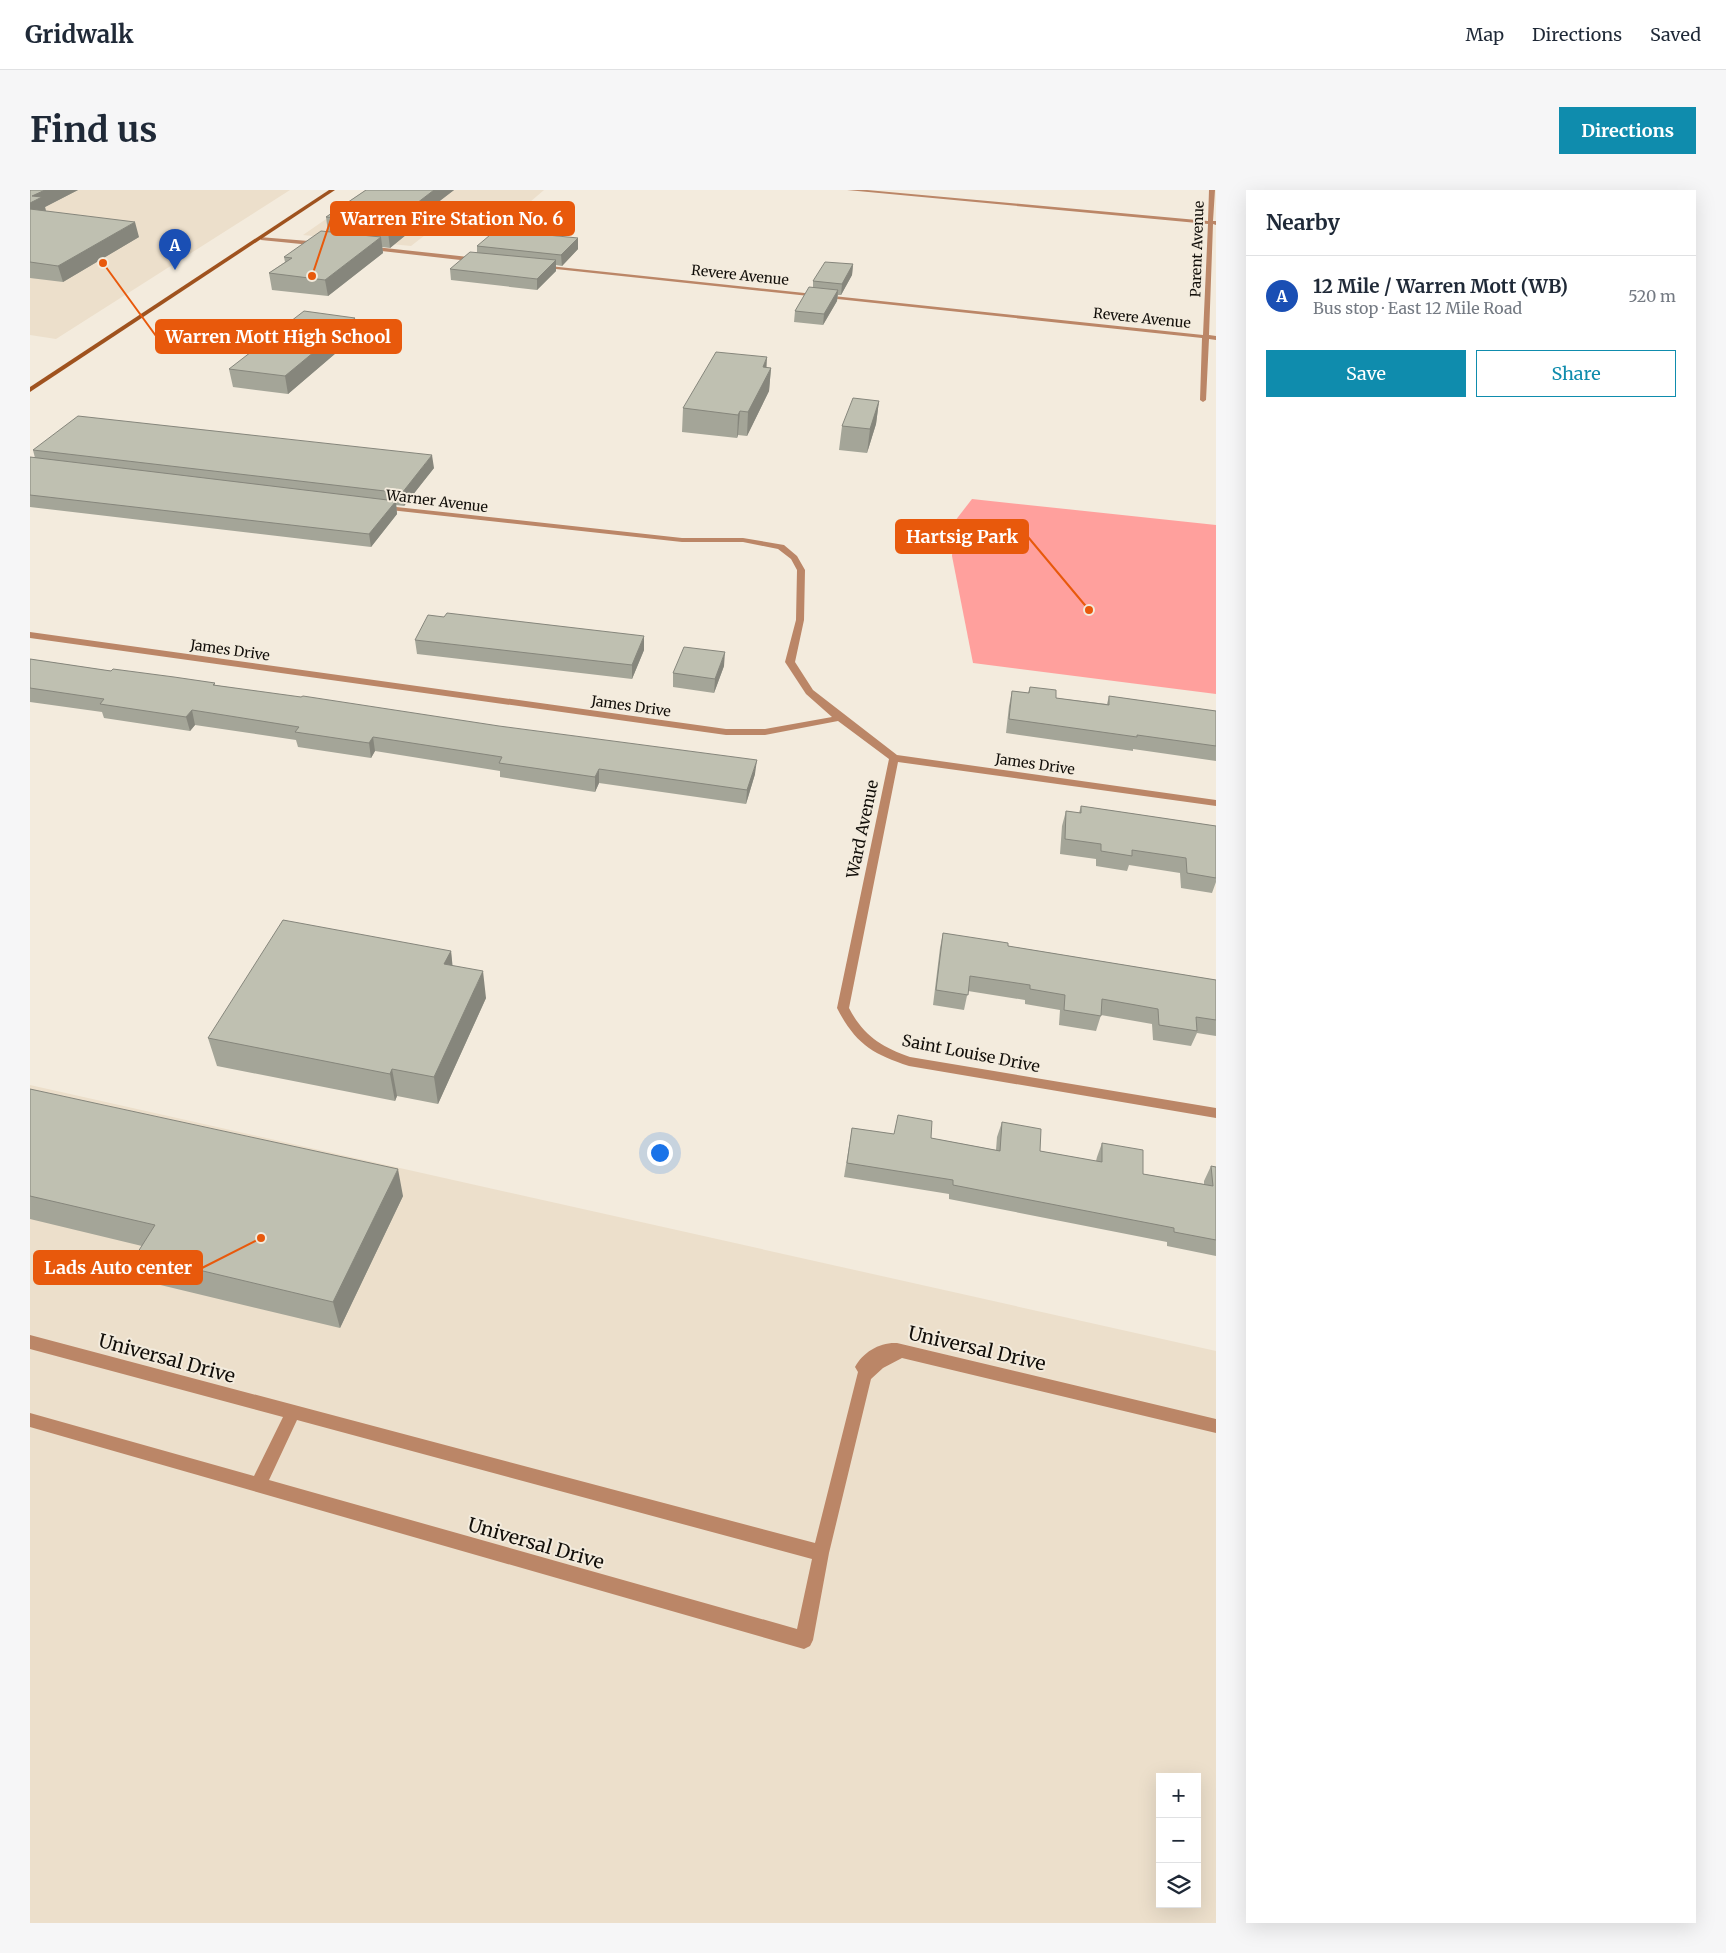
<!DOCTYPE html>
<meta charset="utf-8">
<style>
body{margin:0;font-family:Merriweather,serif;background:#f6f6f7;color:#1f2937}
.controls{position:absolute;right:15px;bottom:15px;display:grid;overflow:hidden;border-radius:0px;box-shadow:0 5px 20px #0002}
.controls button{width:45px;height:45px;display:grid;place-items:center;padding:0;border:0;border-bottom:1px solid #e0e1e3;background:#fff;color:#1f2937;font:25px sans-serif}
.you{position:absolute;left:629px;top:962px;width:18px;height:18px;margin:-12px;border:4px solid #fff;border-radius:50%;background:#1a73e8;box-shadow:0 0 0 8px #1a73e833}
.badge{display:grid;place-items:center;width:32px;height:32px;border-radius:50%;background:#0f8cad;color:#fff;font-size:16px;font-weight:700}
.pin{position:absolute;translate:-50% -41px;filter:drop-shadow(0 1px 2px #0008)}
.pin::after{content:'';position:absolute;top:26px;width:18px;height:15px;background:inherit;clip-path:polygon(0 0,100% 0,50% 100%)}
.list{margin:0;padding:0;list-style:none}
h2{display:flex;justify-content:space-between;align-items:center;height:65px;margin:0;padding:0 20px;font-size:21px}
h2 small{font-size:16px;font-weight:400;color:#747a83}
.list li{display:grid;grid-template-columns:32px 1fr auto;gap:15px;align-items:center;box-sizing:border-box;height:80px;padding:0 20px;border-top:1px solid #e0e1e3}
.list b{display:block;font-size:19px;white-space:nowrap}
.list p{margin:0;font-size:16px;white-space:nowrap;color:#747a83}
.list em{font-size:16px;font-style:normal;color:#747a83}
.actions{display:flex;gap:10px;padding:15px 20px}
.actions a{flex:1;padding:11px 0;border:1px solid #0f8cad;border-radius:0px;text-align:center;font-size:18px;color:#0f8cad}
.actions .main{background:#0f8cad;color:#fff}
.icon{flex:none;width:28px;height:28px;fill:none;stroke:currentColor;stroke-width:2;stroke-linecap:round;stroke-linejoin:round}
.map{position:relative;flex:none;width:1186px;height:1733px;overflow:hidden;border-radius:0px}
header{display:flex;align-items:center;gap:30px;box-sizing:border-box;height:70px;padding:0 25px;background:#fff;border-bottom:1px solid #e0e1e3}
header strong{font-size:24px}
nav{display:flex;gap:28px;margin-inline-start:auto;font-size:18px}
.intro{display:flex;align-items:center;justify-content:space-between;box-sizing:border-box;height:120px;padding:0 30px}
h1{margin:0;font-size:35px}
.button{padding:12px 22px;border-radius:0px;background:#0f8cad;color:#fff;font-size:18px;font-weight:700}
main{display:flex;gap:30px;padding:0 30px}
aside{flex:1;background:#fff;border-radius:0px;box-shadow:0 5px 20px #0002}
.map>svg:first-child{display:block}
</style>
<header>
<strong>Gridwalk</strong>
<nav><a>Map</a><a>Directions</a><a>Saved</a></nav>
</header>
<div class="intro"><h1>Find us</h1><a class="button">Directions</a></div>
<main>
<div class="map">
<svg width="1186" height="1733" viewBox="0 0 1186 1733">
<rect width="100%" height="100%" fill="#f3ebdd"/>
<path fill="#ecdfcb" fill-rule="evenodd" d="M 0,0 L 260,0 L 26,149 L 0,145 Z
M 338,0 L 514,0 L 492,19 L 435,14 L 381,56 L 273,45 Z
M 0,895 L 1186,1161 L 1186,1733 L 0,1733 ZM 1130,1587 L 1167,1587 L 1167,1714 L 1130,1714 Z"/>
<path fill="#ffa09d" d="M 942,309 L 1186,335 L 1186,504 L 943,473 L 922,366 L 925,331 Z"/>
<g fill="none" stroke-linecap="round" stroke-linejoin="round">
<path fill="#bb8667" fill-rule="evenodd" d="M 817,0 L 837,0 L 1178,31 L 1179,0 L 1185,0 L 1183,31 L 1186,31 L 1186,35 L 1183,34 L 1179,145 L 1186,146 L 1186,150 L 1179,149 L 1176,210 L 1173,212 L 1170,210 L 1172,148 L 507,77 L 510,75 L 1173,145 L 1178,34 Z
M 229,47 L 291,52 L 294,54 L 291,56 L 231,50 Z
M 336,56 L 448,68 L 451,70 L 448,72 L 334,59 Z
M 348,315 L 652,348 L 713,348 L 754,355 L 767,366 L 775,380 L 774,430 L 765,472 L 783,500 L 867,565 L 1186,610 L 1186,616 L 868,572 L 819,818 C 833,845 851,857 880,867 L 1186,918 L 1186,928 L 879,876 C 842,864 825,853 807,818 L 859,569 L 808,531 L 735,545 L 696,545 L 0,448 L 0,442 L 696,539 L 735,539 L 802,527 L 776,504 L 755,472 L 766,430 L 767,380 L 761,369 L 748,359 L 713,352 L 652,352 L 351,319 L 348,319 Z
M 0,1145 L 785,1353 L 828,1182 L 825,1177 C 833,1162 850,1152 867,1153 L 1186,1229 L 1186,1243 L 872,1168 L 853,1178 L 841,1189 L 799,1363 L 783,1450 L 780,1456 L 774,1459 L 0,1237 L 0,1223 L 224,1286 L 253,1227 L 0,1159 ZM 267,1230 L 782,1369 L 767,1439 L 239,1290 Z"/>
<path fill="#9f521e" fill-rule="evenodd" d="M 299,0 L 305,0 L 0,202 L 0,197 Z"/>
</g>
<path fill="#a4a598" d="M 0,0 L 48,0 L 15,17 L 16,21 L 109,47 L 33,92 L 0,88 Z
M 336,0 L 424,0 L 381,33 L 382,40 L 360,58 L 352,57 L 353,63 L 298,106 L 242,100 L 239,83 L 255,72 L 254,67 L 298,42 L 296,27 Z
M 548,48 L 548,59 L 532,76 L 526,75 L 526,81 L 507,100 L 421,90 L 420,79 L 447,62 L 447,56 Z
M 823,74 L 822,85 L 811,105 L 808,105 L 807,111 L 793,135 L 764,132 L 765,121 L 783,97 L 783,91 Z
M 327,145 L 258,204 L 203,197 L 199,179 Z
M 741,178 L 739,201 L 717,246 L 708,245 L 707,248 L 652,242 L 653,218 Z
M 849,211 L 846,234 L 837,263 L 809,260 L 812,236 Z
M 3,260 L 404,278 L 374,316 L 366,315 L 367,324 L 341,357 L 0,317 L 0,267 L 5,268 Z
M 385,450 L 614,460 L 602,489 L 387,464 Z
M 0,469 L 81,481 L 185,493 L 185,495 L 725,584 L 716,614 L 569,593 L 565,602 L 470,587 L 470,581 L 345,561 L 341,568 L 268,557 L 266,550 L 165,535 L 160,541 L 74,528 L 72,522 L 0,512 Z
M 694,476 L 684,503 L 643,497 L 643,483 Z
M 1000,497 L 1026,508 L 1077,514 L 1079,506 L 1186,521 L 1186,571 L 1103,559 L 1103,561 L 976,543 L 979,516 L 982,501 L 998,503 Z
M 1051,616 L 1186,636 L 1186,692 L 1182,703 L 1151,698 L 1150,683 L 1099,675 L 1097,681 L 1066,676 L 1066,669 L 1030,664 L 1032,636 L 1036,621 L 1049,623 Z
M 913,743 L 978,756 L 1186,790 L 1186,846 L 1167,843 L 1161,856 L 1123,850 L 1122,834 L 1071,825 L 1066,841 L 1029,835 L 1030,820 L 995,814 L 995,810 L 938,801 L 934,820 L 903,815 L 910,758 Z
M 421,761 L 422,775 L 456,808 L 408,914 L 367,906 L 365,911 L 187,876 L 178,848 Z
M 0,899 L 373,1006 L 310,1138 L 118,1092 L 106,1065 L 112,1056 L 0,1029 Z
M 972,932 L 1010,961 L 1066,971 L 1067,967 L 1072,953 L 1113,984 L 1174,994 L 1174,991 L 1181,976 L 1186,977 L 1186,1066 L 1137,1056 L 1137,1052 L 919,1009 L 919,1004 L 814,987 L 822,938 L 863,944 L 901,948 L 966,960 L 967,947 Z"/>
<path fill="#86867c" d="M 15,0 L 48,0 L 15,17 L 16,22 L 0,31 L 0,13 L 2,6 Z
M 404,0 L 424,0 L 381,33 L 382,40 L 360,58 L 358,42 L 374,23 Z
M 105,32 L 109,47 L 33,92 L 28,76 Z
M 351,47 L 353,63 L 298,106 L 295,90 Z
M 548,48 L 548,59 L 532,76 L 531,65 Z
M 526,70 L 526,81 L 507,100 L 507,89 Z
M 823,74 L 822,85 L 811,105 L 812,94 Z
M 808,100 L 807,111 L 793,135 L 794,124 Z
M 325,128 L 327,145 L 258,204 L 255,186 Z
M 737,167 L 736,188 L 741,178 L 739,201 L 717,246 L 718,222 L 733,177 Z
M 849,211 L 846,234 L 837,263 L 840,239 Z
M 710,221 L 708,245 L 707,248 L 708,225 Z
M 402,265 L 404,278 L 374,316 L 372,303 Z
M 366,311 L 367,324 L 341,357 L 339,344 Z
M 614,446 L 614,460 L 602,489 L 602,475 Z
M 695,462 L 694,476 L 684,503 L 685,489 Z
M 162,520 L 165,535 L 160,541 L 156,527 Z
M 343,547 L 345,561 L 341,568 L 339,553 Z
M 727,570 L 725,584 L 716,614 L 717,600 Z
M 569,579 L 569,593 L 565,602 L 565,587 Z
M 421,761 L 424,789 L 414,774 Z
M 453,781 L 456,808 L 408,914 L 404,887 Z
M 362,879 L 367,906 L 365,911 L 360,884 Z
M 368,979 L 373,1006 L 310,1138 L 303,1112 Z"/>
<path fill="#bfc0b1" stroke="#86867c" d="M 0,0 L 15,0 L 2,6 L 12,7 L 0,13 Z
M 336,0 L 404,0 L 374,23 L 380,25 L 358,42 L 298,36 L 309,28 L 296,27 Z
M 0,19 L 105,32 L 28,76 L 0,72 Z
M 466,40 L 548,48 L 531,65 L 447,56 Z
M 291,41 L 351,47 L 295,90 L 239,83 L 262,68 L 254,67 Z
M 440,62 L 526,70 L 507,89 L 420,79 Z
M 795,72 L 823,74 L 812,94 L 783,91 Z
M 779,97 L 808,100 L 794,124 L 765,121 Z
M 274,121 L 325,128 L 255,186 L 199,179 Z
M 686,162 L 737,167 L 733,177 L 741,178 L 718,222 L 710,221 L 708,225 L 653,218 Z
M 823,208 L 849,211 L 840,239 L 812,236 Z
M 48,226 L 402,265 L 372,303 L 3,260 Z
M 0,267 L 366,311 L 339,344 L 0,305 Z
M 417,423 L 614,446 L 602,475 L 385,450 L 398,425 L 414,427 Z
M 654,457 L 695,462 L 685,489 L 643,483 Z
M 0,469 L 81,481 L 83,479 L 144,487 L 185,493 L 183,495 L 271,507 L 273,506 L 469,536 L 727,570 L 717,600 L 569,579 L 565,587 L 469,573 L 472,567 L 343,547 L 339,553 L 265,542 L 269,537 L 162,520 L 156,527 L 70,514 L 74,509 L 0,498 Z
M 1000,497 L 1026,500 L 1026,508 L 1079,515 L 1079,506 L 1186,521 L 1186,556 L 1107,545 L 1107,547 L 979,529 L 982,501 L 999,503 Z
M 1051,616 L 1186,636 L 1186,688 L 1157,683 L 1156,668 L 1102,660 L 1102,666 L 1071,661 L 1071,654 L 1035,649 L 1036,621 L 1051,623 Z
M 253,730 L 421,761 L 414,774 L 453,781 L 404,887 L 362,879 L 360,884 L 178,848 Z
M 913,743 L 978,753 L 978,756 L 1186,790 L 1186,830 L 1166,827 L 1167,841 L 1129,835 L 1128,819 L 1072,809 L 1071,826 L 1034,820 L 1035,805 L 1000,799 L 1000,795 L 940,786 L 938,805 L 906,800 Z
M 0,899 L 368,979 L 303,1112 L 106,1065 L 125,1035 L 0,1006 Z
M 868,925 L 902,931 L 901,948 L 970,961 L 972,932 L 1011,939 L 1010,961 L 1072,972 L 1072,953 L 1113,960 L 1113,984 L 1183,996 L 1181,976 L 1186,977 L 1186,1050 L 1144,1042 L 1144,1038 L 923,995 L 923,990 L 817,973 L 822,938 L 864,944 Z"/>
<g text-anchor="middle" stroke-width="4" stroke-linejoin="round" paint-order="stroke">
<g font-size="14" fill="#110e09" stroke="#f3ebdd">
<text transform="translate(1167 59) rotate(-88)" y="5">Parent Avenue</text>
<text transform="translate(710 85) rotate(6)" y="5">Revere Avenue</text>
<text transform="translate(1112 128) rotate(6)" y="5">Revere Avenue</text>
<text transform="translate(407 311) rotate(7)" y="5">Warner Avenue</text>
<text transform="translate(200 460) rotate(8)" y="5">James Drive</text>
<text transform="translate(601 516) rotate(8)" y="5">James Drive</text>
<text transform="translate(1005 574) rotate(8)" y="5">James Drive</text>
</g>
<g font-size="16" fill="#110e09" stroke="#f3ebdd">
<text transform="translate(832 639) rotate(-78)" y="6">Ward Avenue</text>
<text transform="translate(941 863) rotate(11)" y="6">Saint Louise Drive</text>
</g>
<g font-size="19" fill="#110e09" stroke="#f3ebdd">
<text transform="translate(947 1158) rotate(13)" y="7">Universal Drive</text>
<text transform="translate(137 1168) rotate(15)" y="7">Universal Drive</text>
<text transform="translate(506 1353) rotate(16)" y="7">Universal Drive</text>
</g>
</g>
<path fill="none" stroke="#e8590c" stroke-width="2" d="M282 86L301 29M73 73L126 146M1059 420L998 347M231 1048L172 1078"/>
<g fill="#e8590c" stroke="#f3ebdd" stroke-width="2">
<circle cx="282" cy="86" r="5"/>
<circle cx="73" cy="73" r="5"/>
<circle cx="1059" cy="420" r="5"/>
<circle cx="231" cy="1048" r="5"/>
</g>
<g fill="#e8590c" stroke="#e8590c" stroke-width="2">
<rect x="301" y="12" width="243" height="33" rx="5"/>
<rect x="126" y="130" width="245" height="33" rx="5"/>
<rect x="866" y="330" width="132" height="33" rx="5"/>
<rect x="4" y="1061" width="168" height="33" rx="5"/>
</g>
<g font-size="18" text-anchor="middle" font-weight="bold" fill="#fff">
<text x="422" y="35">Warren Fire Station No. 6</text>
<text x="248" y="153">Warren Mott High School</text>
<text x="932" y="353">Hartsig Park</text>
<text x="88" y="1084">Lads Auto center</text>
</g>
</svg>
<div class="controls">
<button>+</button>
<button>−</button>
<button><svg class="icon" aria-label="layers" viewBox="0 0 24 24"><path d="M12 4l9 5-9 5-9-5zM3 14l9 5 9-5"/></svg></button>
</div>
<div class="you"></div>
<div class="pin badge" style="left:145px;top:80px;background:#1a4fb4">A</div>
</div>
<aside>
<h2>Nearby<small></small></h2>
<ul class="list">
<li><span class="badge" style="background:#1a4fb4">A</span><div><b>12 Mile / Warren Mott (WB)</b><p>Bus stop · East 12 Mile Road</p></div><em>520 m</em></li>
</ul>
<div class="actions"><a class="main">Save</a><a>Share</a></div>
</aside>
</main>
